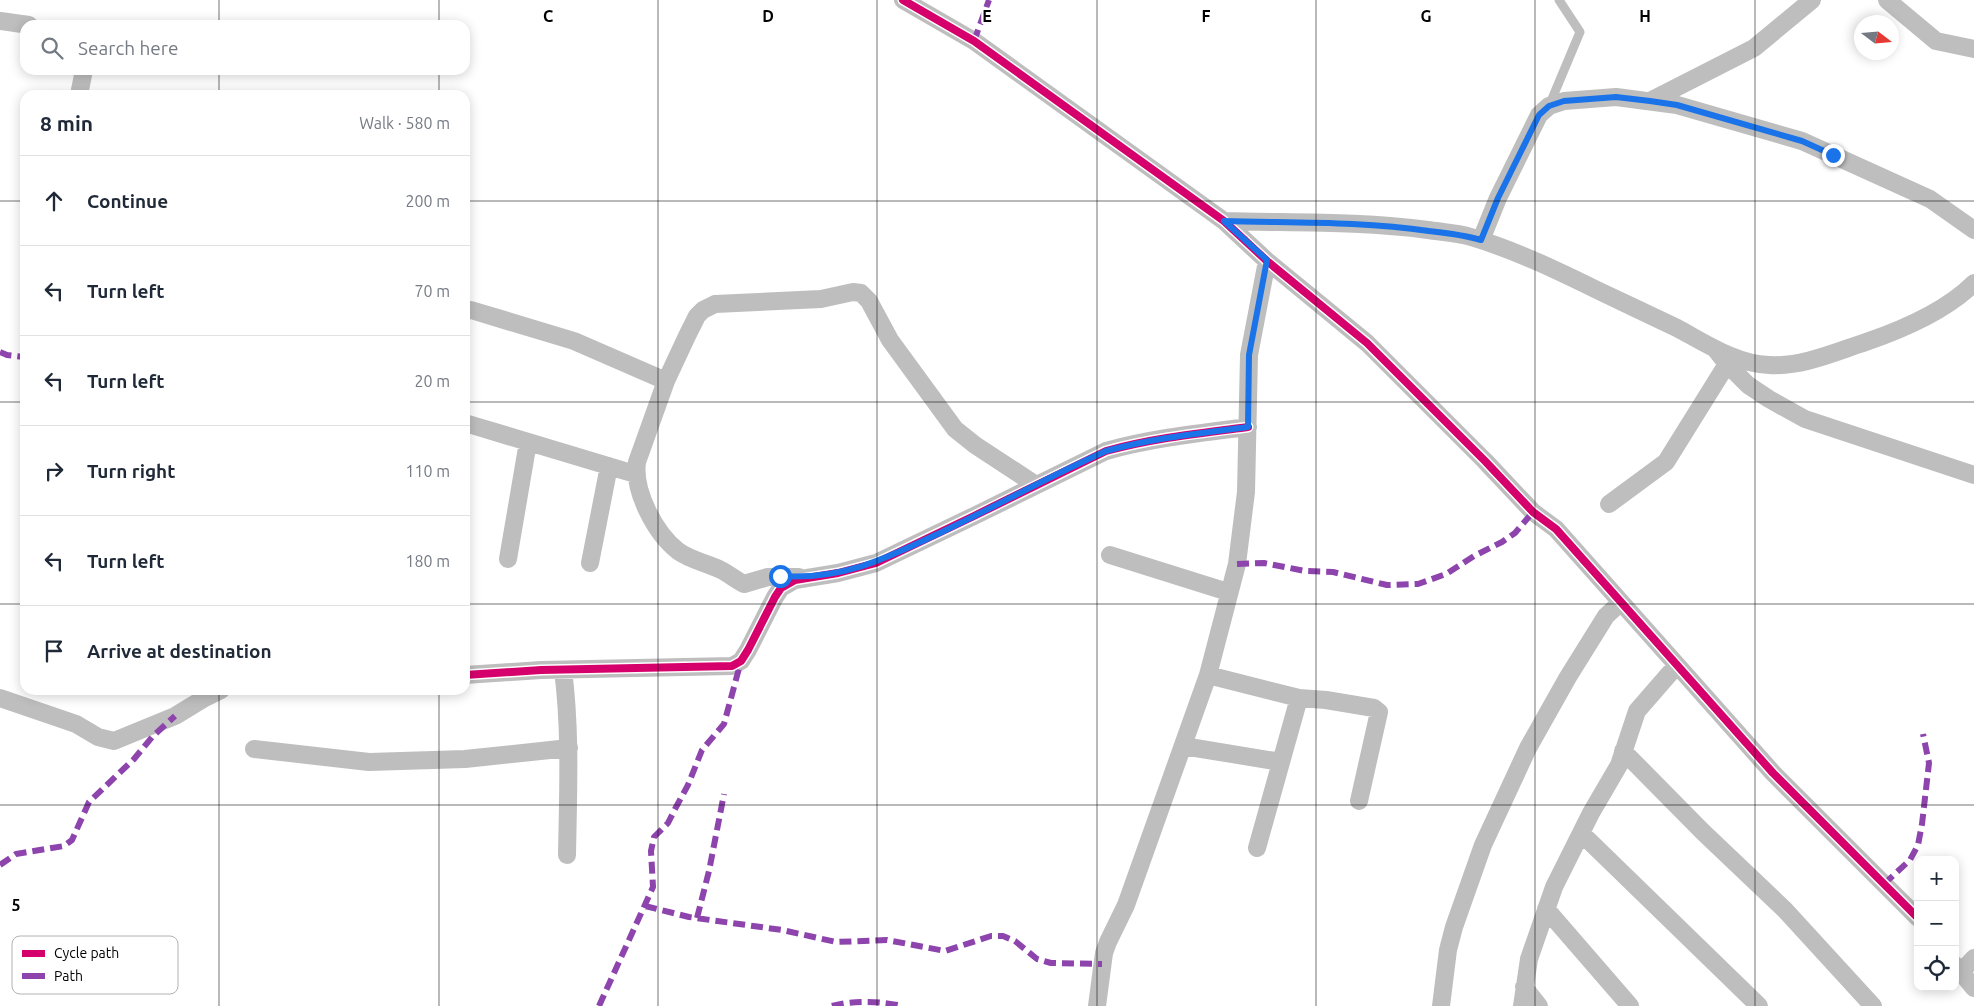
<!DOCTYPE html>
<meta charset="utf-8">
<style>
body{margin:0;font-family:Ubuntu,sans-serif;background:#f2f2f3;color:#1f2937}
.controls{position:absolute;right:15px;bottom:15px;display:grid;overflow:hidden;border-radius:10px;box-shadow:0 2px 12px #0003}
.controls button{width:45px;height:45px;display:grid;place-items:center;padding:0;border:0;border-bottom:1px solid #e0e1e3;background:#fff;color:#1f2937;font:25px sans-serif}
.compass{position:absolute;left:1854px;top:15px;width:45px;height:45px;border-radius:50%;background:#fff;box-shadow:0 2px 12px #0003;rotate:106deg}
.stop{position:absolute;width:15px;height:15px;margin:-11px;border:4px solid #1a73e8;border-radius:50%;background:#fff}
.stop.end{background:#1a73e8;border-color:#fff;box-shadow:0 1px 5px #0008}
.list{margin:0;padding:0;list-style:none}
h2{display:flex;justify-content:space-between;align-items:center;height:65px;margin:0;padding:0 20px;font-size:21px}
h2 small{font-size:16px;font-weight:400;color:#747a83}
.list li{display:grid;grid-template-columns:32px 1fr auto;gap:15px;align-items:center;box-sizing:border-box;height:90px;padding:0 20px;border-top:1px solid #e0e1e3}
.list b{display:block;font-size:19px;white-space:nowrap}
.list em{font-size:16px;font-style:normal;color:#747a83}
.icon{flex:none;width:28px;height:28px;fill:none;stroke:currentColor;stroke-width:2;stroke-linecap:round;stroke-linejoin:round}
.map{position:relative;flex:none;width:1974px;height:1006px;overflow:hidden}
.search{position:absolute;background:#fff;box-shadow:0 2px 12px #0003;left:20px;top:20px;width:450px;height:55px;display:flex;align-items:center;gap:12px;box-sizing:border-box;padding:0 18px;border-radius:15px;color:#747a83;font-size:19px}
.panel{position:absolute;background:#fff;box-shadow:0 2px 12px #0003;left:20px;top:90px;width:450px;height:605px;border-radius:15px}
.map>svg:first-child{display:block}
</style>
<div class="map">
<svg width="1974" height="1006" viewBox="0 0 1974 1006">
<rect width="100%" height="100%" fill="#fff"/>
<g fill="none" stroke-linecap="round" stroke-linejoin="round">
<path stroke="#bebebe" stroke-width="9" d="M 1549,106 L 1580,32 L 1559,0"/>
<path stroke="#bebebe" stroke-width="18" d="M 903,0 L 974,41 L 1224,221 L 1267,261 L 1367,343 L 1485,461 L 1533,512 L 1556,529 L 1773,773 L 1918,918
M 1887,0 L 1936,41 L 1974,49
M 0,21 L 29,25
M 79,95 L 84,70
M 1650,101 L 1754,48 L 1812,0
M 1224,221 C 1292,223 1361,221 1428,230 C 1442,232 1458,233 1471,237 C 1515,250 1556,270 1597,290 C 1624,303 1650,315 1677,328 C 1705,343 1736,364 1769,365 C 1802,367 1835,352 1866,342 C 1904,329 1946,311 1974,283
M 1481,240 L 1498,198 L 1539,115 L 1549,106 L 1564,101 L 1616,97 L 1677,105 L 1802,141 L 1930,199 L 1974,230
M 471,310 L 574,341 L 666,381
M 1716,350 L 1727,364 L 1748,385 L 1769,399 L 1805,419 L 1974,475
M 465,423 L 635,474
M 1609,504 L 1666,462 L 1727,364
M 1110,555 L 1228,592
M 508,559 L 528,442
M 590,563 L 609,466
M 799,577 L 768,577 L 744,584 C 736,580 729,574 721,570 C 707,563 690,560 678,551 C 655,533 633,491 637,462 L 666,381 L 687,336 L 697,316 L 703,310 L 715,304 L 821,299 L 853,292 L 861,293 L 869,301 L 890,340 L 955,429 L 975,445 L 1036,485
M 563,670 C 571,732 568,793 567,855
M 465,675 L 541,670 L 732,666 L 741,661 L 748,650 L 775,597 L 781,588 L 795,580 L 838,573 L 876,563 L 974,516 L 1106,451 C 1153,438 1201,433 1248,427
M 1208,675 L 1299,698 L 1326,700 L 1374,708 L 1379,712 L 1359,801
M 0,698 L 76,724 L 98,737 L 114,741 L 175,716 L 203,699 L 221,690
M 1183,746 L 1281,762
M 254,749 L 369,762 L 465,759 L 569,748
M 1623,751 L 1703,832 L 1785,910 L 1873,1006
M 1581,833 L 1759,1006
M 1257,848 L 1299,698
M 1546,909 L 1630,1006
M 1955,965 L 1974,988
M 1961,972 L 1974,958
M 1524,987 L 1539,1006
M 1097,1006 L 1104,953 L 1108,942 L 1126,905 L 1208,675 L 1237,564 L 1246,492 L 1249,355 L 1267,261
M 1441,1006 L 1448,950 L 1454,927 L 1483,845 L 1528,748 L 1568,677 L 1606,616 L 1620,603
M 1522,1006 L 1529,959 L 1554,887 L 1591,813 L 1619,765 L 1637,711 L 1677,665"/>
<path stroke="#8e44ad" stroke-width="6" stroke-dasharray="12 6" stroke-linecap="butt" d="M 974,41 L 989,0
M 0,352 L 7,355 L 25,357
M 1237,564 L 1264,563 L 1305,571 L 1333,572 L 1387,585 L 1418,584 L 1446,574 L 1474,556 L 1502,542 L 1515,533 L 1533,512
M 0,865 L 16,854 L 64,846 L 72,840 L 89,802 L 134,759 L 153,736 L 175,716
M 1884,884 L 1910,860 L 1918,845 L 1922,824 L 1929,763 L 1923,734
M 645,906 L 689,917 L 782,930 L 836,942 L 887,940 L 945,951 L 991,936 L 1003,936 L 1015,941 L 1037,959 L 1051,963 L 1102,964
M 697,918 L 709,871 L 724,794
M 599,1006 L 653,887 L 651,851 L 654,837 L 668,823 L 675,809 L 688,785 L 702,750 L 724,724 L 741,661
M 832,1006 C 853,1000 881,1001 902,1006"/>
<defs>
<path id="cycleway" d="M 903,0 L 974,41 L 1224,221 L 1267,261 L 1367,343 L 1485,461 L 1533,512 L 1556,529 L 1773,773 L 1918,918
M 465,675 L 541,670 L 732,666 L 741,661 L 748,650 L 775,597 L 781,588 L 795,580 L 838,573 L 876,563 L 974,516 L 1106,451 C 1153,438 1201,433 1248,427"/>
</defs>
<use href="#cycleway" stroke="#fff" stroke-width="11"/>
<use href="#cycleway" stroke="#d6006c" stroke-width="8"/>
</g>
<g fill="none" stroke-linecap="round" stroke-linejoin="round">
<path stroke="#1a73e8" stroke-width="6" d="M 780,576 C 846,580 889,557 946,530 C 1000,504 1052,475 1106,451 C 1153,438 1201,433 1248,427 L 1249,355 L 1267,260 L 1224,221 C 1292,223 1361,221 1429,231 C 1447,233 1464,235 1481,240 L 1498,198 L 1539,115 L 1549,106 L 1564,101 L 1616,97 L 1650,101 L 1677,105 L 1802,141 L 1833,155"/>
</g>
<path fill="none" stroke="#000" stroke-width="1" stroke-opacity="0.55" d="M 219,0 L 219,25M 439,0 L 439,25M 658,0 L 658,1006M 877,0 L 877,1006M 1097,0 L 1097,1006M 1316,0 L 1316,1006M 1535,0 L 1535,1006M 1755,0 L 1755,1006M 219,70 L 219,95M 439,70 L 439,95M 0,201 L 25,201M 465,201 L 1974,201M 0,402 L 25,402M 465,402 L 1974,402M 0,604 L 25,604M 465,604 L 1974,604M 219,690 L 219,1006M 439,690 L 439,1006M 0,805 L 1974,805"/>
<rect x="12" y="936" width="166" height="58" rx="8" fill="#fff" stroke="#b2b2b2" stroke-width="1"/>
<rect x="22" y="950" width="23" height="7" fill="#d6006c"/>
<rect x="22" y="973" width="23" height="6" fill="#8e44ad"/>
<g font-size="14" fill="#000">
<text x="54" y="958">Cycle path</text>
<text x="54" y="981">Path</text>
</g>
<g font-size="16" text-anchor="middle" font-weight="bold" fill="#000" stroke="#fff" stroke-width="4.5" stroke-linejoin="round" paint-order="stroke">
<text x="548" y="22">C</text>
<text x="768" y="22">D</text>
<text x="987" y="22">E</text>
<text x="1206" y="22">F</text>
<text x="1426" y="22">G</text>
<text x="1645" y="22">H</text>
<text x="16" y="911">5</text>
</g>
</svg>
<div class="controls">
<button>+</button>
<button>−</button>
<button><svg class="icon" aria-label="locate" viewBox="0 0 24 24"><circle cx="12" cy="12" r="6"/><path d="M12 2v4M12 18v4M2 12h4M18 12h4"/></svg></button>
</div>
<svg class="compass" viewBox="-18 -18 36 36"><path d="M0-13l5 13h-10z" fill="#e53935"/><path d="M0 13l5-13h-10z" fill="#747a83"/></svg>
<div class="stop" style="left:780px;top:576px"></div>
<div class="stop end" style="left:1833px;top:155px"></div>
<div class="search"><svg class="icon" aria-label="search" viewBox="0 0 24 24"><circle cx="10" cy="10" r="6"/><path d="M15 15l6 6"/></svg>Search here</div>
<section class="panel">
<h2>8 min<small>Walk · 580 m</small></h2>
<ul class="list">
<li><svg class="icon" aria-label="ahead" viewBox="0 0 24 24"><path d="M12 20V5M6 11l6-6 6 6"/></svg><div><b>Continue</b></div><em>200 m</em></li>
<li><svg class="icon" aria-label="left" viewBox="0 0 24 24"><path d="M17 20v-9H6M10 6l-5 5 5 5"/></svg><div><b>Turn left</b></div><em>70 m</em></li>
<li><svg class="icon" aria-label="left" viewBox="0 0 24 24"><path d="M17 20v-9H6M10 6l-5 5 5 5"/></svg><div><b>Turn left</b></div><em>20 m</em></li>
<li><svg class="icon" aria-label="right" viewBox="0 0 24 24"><path d="M7 20v-9h11M14 6l5 5-5 5"/></svg><div><b>Turn right</b></div><em>110 m</em></li>
<li><svg class="icon" aria-label="left" viewBox="0 0 24 24"><path d="M17 20v-9H6M10 6l-5 5 5 5"/></svg><div><b>Turn left</b></div><em>180 m</em></li>
<li><svg class="icon" aria-label="arrive" viewBox="0 0 24 24"><path d="M6 21V4h12l-3 4 3 4H6"/></svg><div><b>Arrive at destination</b></div></li>
</ul>
</section>
</div>
